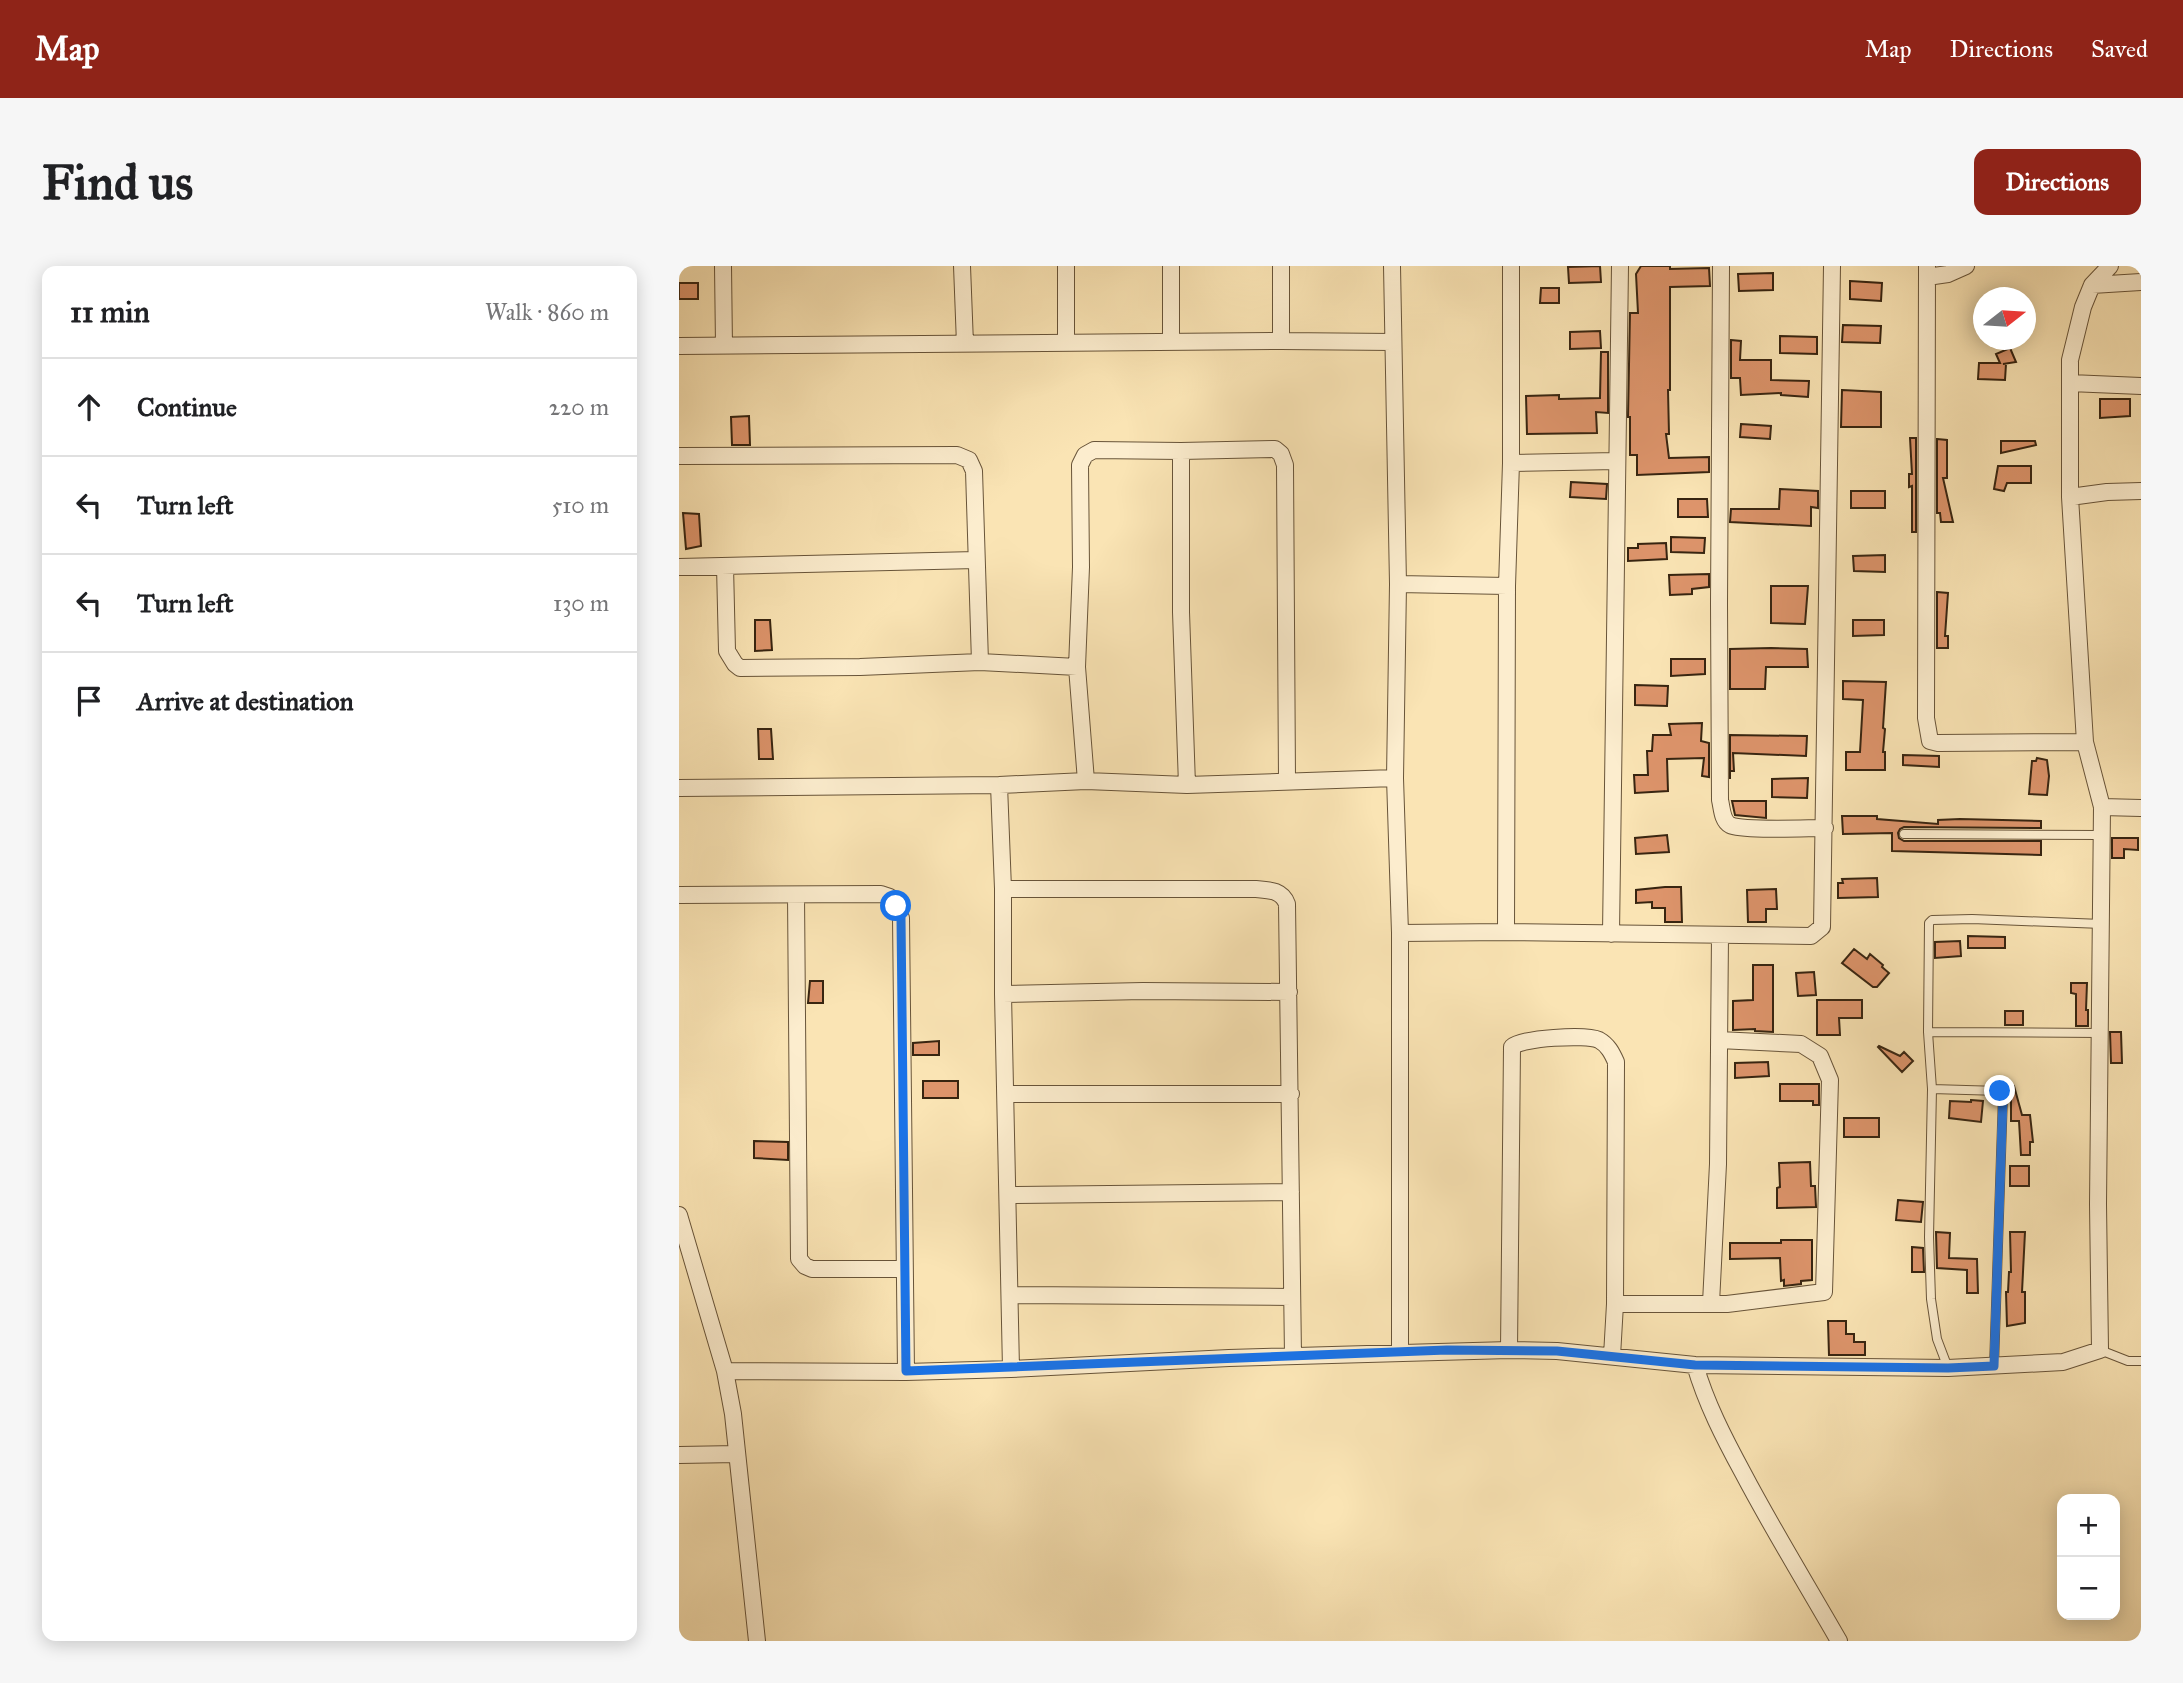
<!DOCTYPE html>
<meta charset="utf-8">
<style>
body{margin:0;font-family:"IM FELL Great Primer",serif;background:#f6f6f6;color:#202124}
.controls{position:absolute;right:21px;bottom:21px;display:grid;overflow:hidden;border-radius:14px;box-shadow:0 4px 18px #0003}
.controls button{width:63px;height:63px;display:grid;place-items:center;padding:0;border:0;border-bottom:2px solid #e0e0e0;background:#fff;color:#202124;font:35px sans-serif}
.compass{position:absolute;left:1294px;top:21px;width:63px;height:63px;border-radius:50%;background:#fff;box-shadow:0 4px 18px #0003;rotate:73deg}
.stop{position:absolute;width:21px;height:21px;margin:-16px;border:5px solid #1a73e8;border-radius:50%;background:#fff}
.stop.end{background:#1a73e8;border-color:#fff;box-shadow:0 2px 7px #0008}
.list{margin:0;padding:0;list-style:none}
h2{display:flex;justify-content:space-between;align-items:center;height:91px;margin:0;padding:0 28px;font-size:30px}
h2 small{font-size:23px;font-weight:400;color:#757577}
.list li{display:grid;grid-template-columns:46px 1fr auto;gap:21px;align-items:center;box-sizing:border-box;height:98px;padding:0 28px;border-top:2px solid #e0e0e0}
.list b{display:block;font-size:26px;white-space:nowrap}
.list em{font-size:23px;font-style:normal;color:#757577}
.icon{flex:none;width:38px;height:38px;fill:none;stroke:currentColor;stroke-width:2;stroke-linecap:round;stroke-linejoin:round}
.map{position:relative;flex:none;width:1462px;height:1375px;overflow:hidden;border-radius:14px}
header{display:flex;align-items:center;gap:42px;box-sizing:border-box;height:98px;padding:0 35px;background:#8f2418;color:#fff}
header strong{font-size:33px}
nav{display:flex;gap:38px;margin-inline-start:auto;font-size:24px}
.intro{display:flex;align-items:center;justify-content:space-between;box-sizing:border-box;height:168px;padding:0 42px}
h1{margin:0;font-size:49px}
.button{padding:18px 32px;border-radius:14px;background:#8f2418;color:#fff;font-size:24px;font-weight:700}
main{display:flex;gap:42px;padding:0 42px}
aside{flex:1;background:#fff;border-radius:14px;box-shadow:0 4px 18px #0003}
.map>svg:first-child{display:block}
</style>
<header>
<strong>Map</strong>
<nav><a>Map</a><a>Directions</a><a>Saved</a></nav>
</header>
<div class="intro"><h1>Find us</h1><a class="button">Directions</a></div>
<main>
<aside>
<h2>11 min<small>Walk · 860 m</small></h2>
<ul class="list">
<li><svg class="icon" aria-label="ahead" viewBox="0 0 24 24"><path d="M12 20V5M6 11l6-6 6 6"/></svg><div><b>Continue</b></div><em>220 m</em></li>
<li><svg class="icon" aria-label="left" viewBox="0 0 24 24"><path d="M17 20v-9H6M10 6l-5 5 5 5"/></svg><div><b>Turn left</b></div><em>510 m</em></li>
<li><svg class="icon" aria-label="left" viewBox="0 0 24 24"><path d="M17 20v-9H6M10 6l-5 5 5 5"/></svg><div><b>Turn left</b></div><em>130 m</em></li>
<li><svg class="icon" aria-label="arrive" viewBox="0 0 24 24"><path d="M6 21V4h12l-3 4 3 4H6"/></svg><div><b>Arrive at destination</b></div></li>
</ul>
</aside>
<div class="map">
<svg width="1462" height="1375" viewBox="0 0 1462 1375">
<rect width="100%" height="100%" fill="#fae4b4"/>
<filter id="stains"><feTurbulence type="fractalNoise" baseFrequency=".00286" numOctaves="4"/><feColorMatrix values="0 0 0 0 .2 0 0 0 0 .09 0 0 0 0 .02 0 0 0 .5 -.17"/></filter>
<radialGradient id="worn" r=".72"><stop offset=".6" stop-color="#630" stop-opacity="0"/><stop offset="1" stop-color="#630" stop-opacity=".3"/></radialGradient>
<path fill="#dd946b" stroke="#372410" stroke-width="2" d="M 921,0 L 922,16 L 890,17 L 889,1 Z
M 962,0 L 991,0 L 991,3 L 1030,2 L 1031,20 L 991,21 L 991,124 L 989,124 L 990,168 L 987,168 L 990,192 L 1030,191 L 1030,206 L 958,209 L 958,189 L 951,189 L 951,151 L 949,151 L 951,47 L 959,47 L 957,8 Z
M 1094,7 L 1094,24 L 1060,25 L 1059,8 Z
M 1171,15 L 1203,17 L 1202,35 L 1171,33 Z
M 0,17 L 19,17 L 19,33 L 0,33 Z
M 862,22 L 880,22 L 880,37 L 861,37 Z
M 1164,59 L 1202,60 L 1201,77 L 1163,76 Z
M 921,65 L 922,82 L 891,83 L 891,66 Z
M 1101,70 L 1138,71 L 1138,88 L 1101,87 Z
M 1052,74 L 1062,75 L 1061,94 L 1092,94 L 1092,114 L 1130,115 L 1129,131 L 1102,129 L 1102,127 L 1062,129 L 1061,112 L 1052,112 Z
M 1331,82 L 1337,96 L 1324,98 L 1327,98 L 1326,114 L 1299,113 L 1300,97 L 1321,97 L 1317,88 Z
M 922,86 L 929,86 L 929,147 L 917,146 L 918,167 L 848,168 L 847,130 L 880,129 L 880,133 L 921,132 Z
M 1163,124 L 1202,126 L 1202,161 L 1162,161 Z
M 1421,133 L 1451,133 L 1451,150 L 1421,152 Z
M 70,150 L 71,179 L 53,179 L 52,151 Z
M 1062,158 L 1092,160 L 1091,173 L 1061,171 Z
M 1231,172 L 1237,172 L 1237,266 L 1233,266 L 1233,220 L 1230,221 L 1230,208 L 1233,208 Z
M 1258,173 L 1268,174 L 1268,212 L 1264,212 L 1274,256 L 1262,256 L 1261,247 L 1258,247 Z
M 1322,175 L 1356,175 L 1357,179 L 1322,187 Z
M 1319,200 L 1352,200 L 1352,217 L 1328,217 L 1325,225 L 1315,223 Z
M 892,216 L 928,218 L 927,233 L 891,231 Z
M 1101,223 L 1139,225 L 1139,242 L 1132,241 L 1132,260 L 1051,256 L 1052,243 L 1100,243 Z
M 1172,225 L 1206,225 L 1206,242 L 1172,242 Z
M 999,233 L 1028,233 L 1029,251 L 999,251 Z
M 4,247 L 20,248 L 22,280 L 7,283 Z
M 992,271 L 1026,272 L 1025,287 L 992,286 Z
M 987,277 L 988,293 L 949,295 L 949,282 L 959,282 L 959,278 Z
M 1206,289 L 1206,306 L 1175,305 L 1174,290 Z
M 1030,308 L 1030,321 L 1013,323 L 1013,328 L 991,329 L 990,309 Z
M 1092,320 L 1129,320 L 1126,358 L 1092,357 Z
M 1258,326 L 1269,327 L 1266,370 L 1269,370 L 1269,382 L 1258,382 Z
M 76,354 L 91,354 L 93,384 L 76,385 Z
M 1174,354 L 1205,354 L 1205,369 L 1174,370 Z
M 1092,382 L 1128,383 L 1129,401 L 1087,401 L 1086,423 L 1051,423 L 1051,383 Z
M 992,393 L 1026,393 L 1026,408 L 992,410 Z
M 1164,415 L 1207,416 L 1204,462 L 1206,463 L 1204,486 L 1206,486 L 1206,504 L 1167,504 L 1167,486 L 1181,486 L 1184,434 L 1164,433 Z
M 956,419 L 989,420 L 988,440 L 956,439 Z
M 1023,457 L 1022,475 L 1030,477 L 1030,511 L 1023,510 L 1025,492 L 988,493 L 989,525 L 956,527 L 955,509 L 969,509 L 968,485 L 973,485 L 974,469 L 992,469 L 990,458 Z
M 79,463 L 92,463 L 94,493 L 80,493 Z
M 1051,469 L 1128,470 L 1127,490 L 1054,487 L 1055,505 L 1051,505 L 1051,513 Z
M 1224,489 L 1260,490 L 1260,501 L 1224,499 Z
M 1358,492 L 1368,494 L 1370,510 L 1368,529 L 1350,528 L 1353,495 L 1357,495 Z
M 1129,512 L 1128,532 L 1093,531 L 1093,513 Z
M 1053,535 L 1087,535 L 1087,552 L 1056,549 Z
M 1163,550 L 1198,550 L 1198,553 L 1259,558 L 1259,554 L 1281,553 L 1362,555 L 1362,562 L 1225,561 L 1221,563 L 1219,567 L 1220,572 L 1225,575 L 1362,575 L 1362,589 L 1213,585 L 1213,567 L 1164,568 Z
M 988,569 L 990,586 L 957,588 L 956,572 Z
M 1433,572 L 1459,572 L 1459,584 L 1445,583 L 1445,592 L 1433,592 Z
M 1198,612 L 1199,631 L 1159,632 L 1159,617 L 1164,617 L 1163,613 Z
M 986,621 L 1002,621 L 1003,656 L 986,656 L 986,642 L 973,642 L 973,636 L 957,637 L 957,624 Z
M 1097,623 L 1098,643 L 1087,643 L 1087,656 L 1069,656 L 1068,624 Z
M 1289,670 L 1326,671 L 1326,682 L 1289,682 Z
M 1281,675 L 1282,690 L 1256,692 L 1256,676 Z
M 1175,683 L 1188,693 L 1191,688 L 1204,699 L 1203,701 L 1210,707 L 1198,721 L 1194,721 L 1163,697 Z
M 1074,699 L 1094,699 L 1094,766 L 1076,765 L 1076,763 L 1054,764 L 1054,735 L 1074,734 Z
M 1135,706 L 1137,729 L 1119,730 L 1117,707 Z
M 131,715 L 144,715 L 144,737 L 129,737 Z
M 1392,717 L 1408,717 L 1407,744 L 1409,744 L 1409,760 L 1397,760 L 1397,728 L 1392,727 Z
M 1138,734 L 1183,734 L 1183,752 L 1160,752 L 1161,769 L 1138,769 Z
M 1326,745 L 1344,745 L 1344,759 L 1326,759 Z
M 1431,766 L 1442,766 L 1443,797 L 1432,797 Z
M 260,775 L 260,789 L 234,789 L 234,777 Z
M 1200,780 L 1221,790 L 1225,786 L 1234,795 L 1223,806 L 1199,781 Z
M 1089,796 L 1090,810 L 1056,812 L 1056,797 Z
M 244,815 L 279,815 L 279,832 L 244,832 Z
M 1101,818 L 1140,818 L 1140,839 L 1134,839 L 1134,835 L 1101,835 Z
M 1335,820 L 1343,849 L 1351,849 L 1354,876 L 1351,876 L 1351,889 L 1342,889 L 1340,855 L 1332,855 L 1332,821 Z
M 1292,834 L 1304,835 L 1302,856 L 1270,852 L 1271,835 L 1292,836 Z
M 1165,852 L 1200,852 L 1200,871 L 1165,871 Z
M 75,875 L 109,876 L 109,894 L 75,892 Z
M 1131,896 L 1132,920 L 1136,920 L 1137,941 L 1098,942 L 1098,922 L 1101,921 L 1100,897 Z
M 1331,900 L 1350,900 L 1350,920 L 1331,920 Z
M 1219,934 L 1244,936 L 1242,956 L 1217,954 Z
M 1257,966 L 1271,967 L 1270,992 L 1298,993 L 1299,1027 L 1288,1027 L 1288,1004 L 1258,1002 Z
M 1331,966 L 1346,966 L 1343,1026 L 1346,1026 L 1346,1057 L 1328,1060 L 1327,1026 L 1329,1026 L 1330,1006 L 1332,1006 Z
M 1102,974 L 1133,974 L 1133,1014 L 1122,1015 L 1122,1018 L 1105,1020 L 1105,1014 L 1102,1015 L 1101,992 L 1051,993 L 1051,977 L 1102,977 Z
M 1233,981 L 1244,982 L 1245,1006 L 1233,1006 Z
M 1149,1055 L 1167,1055 L 1167,1068 L 1175,1068 L 1175,1076 L 1186,1076 L 1186,1089 L 1150,1089 Z"/>
<g fill="none" stroke-linecap="round" stroke-linejoin="round">
<defs>
<path id="service" d="M 1225,568 L 1422,569
M 1249,766 L 1421,767
M 1253,823 L 1321,825 L 1324,829 L 1315,1100
M 1421,1084 L 1449,1095 L 1462,1095
M 1269,1102 L 1258,1073 L 1252,1033 L 1250,971 L 1253,823 L 1249,766 L 1250,657 L 1253,654 L 1293,653 L 1423,658"/>
<path id="minor" d="M 44,0 L 45,80
M 283,0 L 286,78
M 387,0 L 387,77
M 492,0 L 492,76
M 713,0 L 719,318 L 716,512 L 721,667 L 721,1087
M 1042,0 L 1040,338 L 1041,534 C 1043,542 1043,555 1051,559 C 1064,565 1127,562 1146,562
M 1248,0 L 1247,452 L 1251,475 L 1259,477 L 1406,476
M 1248,11 L 1269,8 L 1287,0
M 1413,19 L 1462,16
M 602,75 L 602,0
M 0,80 L 602,75 L 714,76
M 1391,117 L 1462,120
M 502,185 L 502,346 L 508,519
M 0,190 L 278,189 L 290,194 L 295,205 L 301,396
M 832,197 L 937,195
M 1391,231 L 1428,226 L 1462,225
M 46,300 L 48,385 L 56,398 L 61,402 L 181,401 L 301,396 L 398,401
M 0,301 L 297,294
M 719,318 L 828,320
M 407,515 L 398,401 L 402,301 L 401,199 L 406,189 L 415,184 L 502,185 L 596,183 L 602,188 L 606,199 L 608,514
M 320,519 L 324,623 L 324,728 L 332,1103
M 0,522 L 320,519 L 407,515 L 508,519 L 716,512
M 1423,541 L 1462,542
M 324,623 L 577,623 C 590,624 603,624 608,638 L 614,1090
M 0,629 L 202,628 L 211,631 L 222,652 L 227,1106
M 117,629 L 120,993 L 126,1000 L 133,1003 L 225,1003
M 827,666 L 828,320 L 832,197 L 832,0
M 721,667 L 827,666 L 1132,670 L 1143,661 L 1153,0
M 932,668 L 941,0
M 324,728 L 464,725 L 610,726
M 327,828 L 612,828
M 329,929 L 612,926
M 0,949 L 46,1105 L 54,1148 L 78,1375
M 331,1029 L 613,1031
M 1032,1037 L 1039,898 L 1041,669
M 936,1038 L 1048,1038 L 1145,1026 L 1151,814 L 1141,790 L 1122,778 L 1040,774
M 830,1084 L 833,781 C 842,772 907,768 920,774 C 929,779 933,787 937,796 L 936,1038 L 933,1090
M 1016,1099 C 1027,1137 1045,1172 1064,1207 C 1094,1264 1128,1319 1160,1375
M 46,1105 L 227,1106 L 332,1103 L 550,1092 L 830,1084 L 878,1085 L 1016,1099 L 1269,1102 L 1384,1096 L 1421,1084 L 1419,938 L 1423,541 L 1406,476 L 1391,231 L 1391,94 L 1404,41 L 1413,19 L 1431,0
M 0,1189 L 58,1188"/>
</defs>
<use href="#service" stroke="#685439" stroke-width="10"/>
<use href="#minor" stroke="#685439" stroke-width="18"/>
<use href="#service" stroke="#fcedce" stroke-width="8"/>
<use href="#minor" stroke="#fcedce" stroke-width="16"/>
</g>
<g fill="none" stroke-linecap="round" stroke-linejoin="round">
<path stroke="#1a73e8" stroke-width="9" d="M 217,640 L 222,652 L 227,1105 L 768,1084 L 878,1085 L 1016,1099 L 1269,1102 L 1315,1100 L 1324,829 L 1321,825"/>
</g>
<rect width="100%" height="100%" filter="url(#stains)"/>
<rect width="100%" height="100%" fill="url(#worn)"/>
</svg>
<div class="controls">
<button>+</button>
<button>−</button>
</div>
<svg class="compass" viewBox="-18 -18 36 36"><path d="M0-13l5 13h-10z" fill="#e53935"/><path d="M0 13l5-13h-10z" fill="#757577"/></svg>
<div class="stop" style="left:217px;top:640px"></div>
<div class="stop end" style="left:1321px;top:825px"></div>
</div>
</main>
